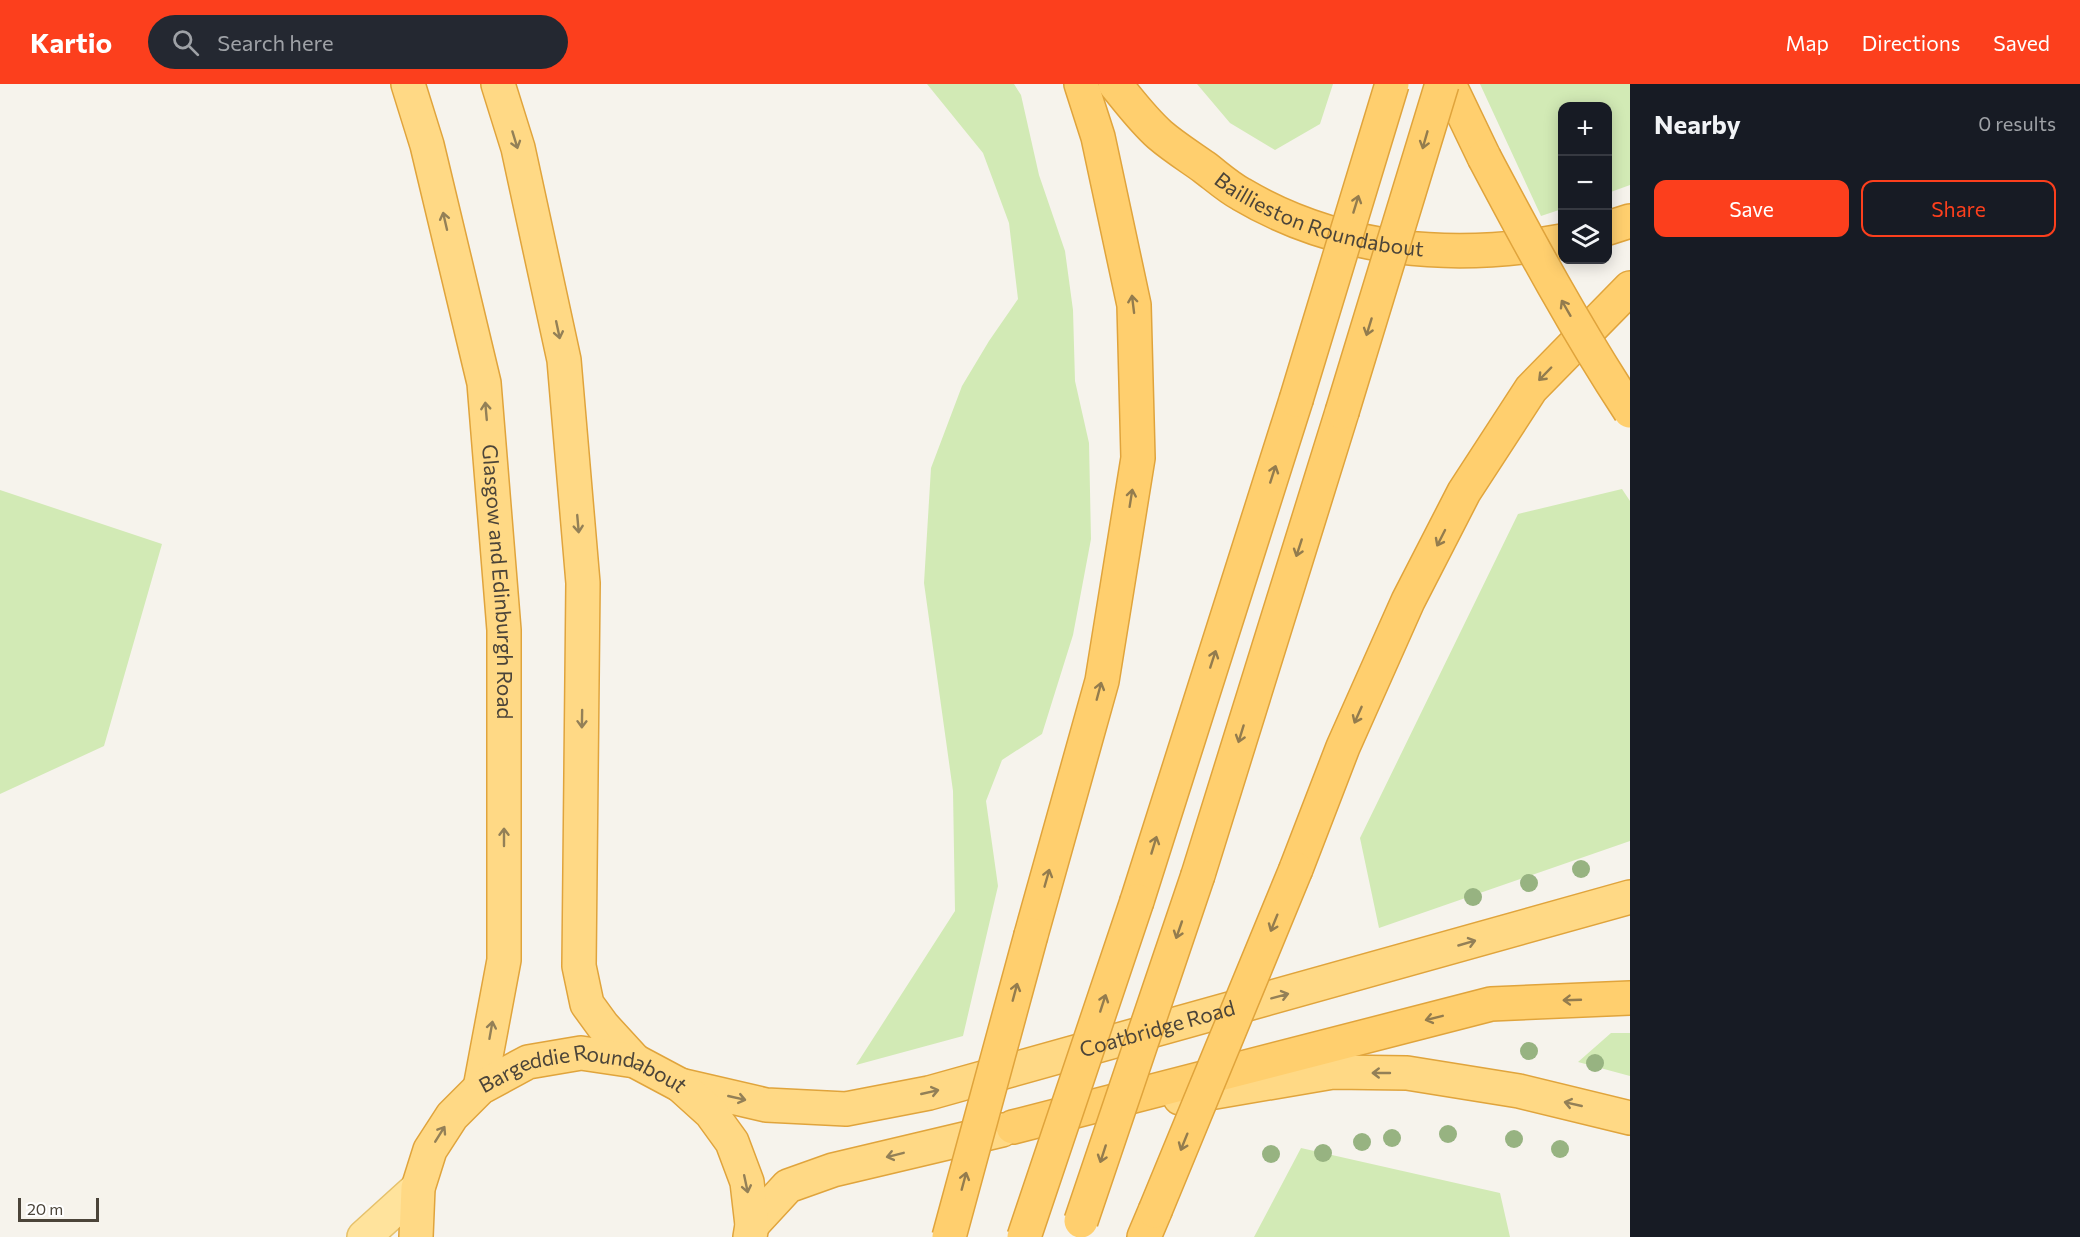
<!DOCTYPE html>
<meta charset="utf-8">
<style>
body{margin:0;font-family:Commissioner,sans-serif;background:#242831;color:#f1f3f6}
.controls{position:absolute;right:18px;top:18px;display:grid;overflow:hidden;border-radius:12px;box-shadow:0 3px 15px #0003}
.controls button{width:54px;height:54px;display:grid;place-items:center;padding:0;border:0;border-bottom:2px solid #363941;background:#171b24;color:#f1f3f6;font:30px sans-serif}
.scale{position:absolute;left:18px;bottom:15px;width:81px;box-sizing:border-box;padding-left:6px;border:3px solid #4b4439;border-top:0;font-size:16px;line-height:21px;white-space:nowrap;color:#4b4439;-webkit-text-stroke:4px #fff;paint-order:stroke}
.list{margin:0;padding:0;list-style:none}
h2{display:flex;justify-content:space-between;align-items:center;height:78px;margin:0;padding:0 24px;font-size:26px}
h2 small{font-size:20px;font-weight:400;color:#9ea1a6}
.actions{display:flex;gap:12px;padding:18px 24px}
.actions a{flex:1;padding:14px 0;border:2px solid #fc3f1d;border-radius:12px;text-align:center;font-size:21px;color:#fc3f1d}
.actions .main{background:#fc3f1d;color:#fff}
.icon{flex:none;width:33px;height:33px;fill:none;stroke:currentColor;stroke-width:2;stroke-linecap:round;stroke-linejoin:round}
.map{position:relative;flex:none;width:1630px;height:1153px;overflow:hidden}
header{display:flex;align-items:center;gap:36px;box-sizing:border-box;height:84px;padding:0 30px;background:#fc3f1d;color:#fff}
header strong{font-size:28px}
nav{display:flex;gap:33px;margin-inline-start:auto;font-size:21px}
.search{width:420px;height:54px;background:#242831;display:flex;align-items:center;gap:15px;box-sizing:border-box;padding:0 21px;border-radius:33px;color:#9ea1a6;font-size:22px}
main{display:flex}
aside{flex:1;background:#171b24}
.map>svg:first-child{display:block}
</style>
<header>
<strong>Kartio</strong>
<div class="search"><svg class="icon" aria-label="search" viewBox="0 0 24 24"><circle cx="10" cy="10" r="6"/><path d="M15 15l6 6"/></svg>Search here</div>
<nav><a>Map</a><a>Directions</a><a>Saved</a></nav>
</header>
<main>
<div class="map">
<svg width="1630" height="1153" viewBox="0 0 1630 1153">
<rect width="100%" height="100%" fill="#f6f3ec"/>
<path fill="#d2eab5" d="M 927,0 L 1014,0 L 1021,11 L 1039,91 L 1065,167 L 1073,226 L 1075,297 L 1089,359 L 1091,455 L 1073,551 L 1042,650 L 1002,676 L 986,717 L 998,802 L 963,952 L 856,981 L 955,827 L 953,707 L 924,499 L 931,384 L 962,302 L 989,257 L 1018,215 L 1009,139 L 983,69 Z
M 1197,0 L 1333,0 L 1320,40 L 1275,66 L 1230,39 Z
M 1630,0 L 1630,101 L 1608,109 L 1608,22 L 1562,22 L 1562,125 L 1541,132 L 1480,0 Z
M 1622,405 L 1630,417 L 1630,757 L 1379,844 L 1360,754 L 1518,430 Z
M 0,406 L 162,460 L 104,662 L 0,710 Z
M 1611,949 L 1630,949 L 1630,992 L 1578,978 Z
M 1301,1064 L 1500,1109 L 1510,1153 L 1254,1153 Z"/>
<g fill="none" stroke-linecap="round" stroke-linejoin="round">
<defs>
<path id="primary" d="M 364,1153 L 418,1104"/>
<g id="trunk">
<path id="s1" d="M 408,0 L 427,61 L 484,299 L 504,546 L 504,876 L 480,1004"/>
<path d="M 498,0 L 518,64 L 564,276 L 583,499 L 579,882 L 587,920 L 603,942 L 635,977"/>
<path id="s2" d="M 680,1001 L 766,1021 L 846,1025 L 929,1009 L 1630,813"/>
<path d="M 1180,1014 L 1333,988 L 1407,989 L 1519,1007 L 1630,1034"/>
<path d="M 752,1141 L 788,1102 L 833,1086 L 1002,1046"/>
<path id="s3" d="M 416,1153 L 418,1104 L 430,1066 L 452,1032 L 480,1004 L 528,978 L 581,969 L 635,977 L 680,1001 L 711,1029 L 732,1058 L 747,1098 L 752,1141 L 750,1153"/>
</g>
<g id="motorway">
<path id="s4" d="M 1115,0 C 1129,17 1143,36 1160,51 C 1174,63 1190,73 1204,83 C 1216,92 1228,103 1241,110 C 1339,168 1453,177 1562,157"/>
<path d="M 1449,0 L 1484,73"/>
<path d="M 1608,144 L 1630,137"/>
<path d="M 1296,785 L 1343,663 L 1408,517 L 1464,408 L 1531,305 L 1630,204"/>
<path d="M 1198,791 L 1342,328"/>
<path d="M 1137,817 L 1296,316"/>
<path d="M 1031,851 L 1102,597 L 1138,374 L 1134,221 L 1098,53 L 1081,0"/>
<path d="M 1013,1043 L 1491,920 L 1630,914"/>
<path d="M 1144,1153 L 1155,1127"/>
</g>
</defs>
<use href="#primary" stroke="#e6c16a" stroke-width="36"/>
<use href="#trunk" stroke="#e0a43c" stroke-width="36"/>
<use href="#motorway" stroke="#e0a43c" stroke-width="36"/>
<use href="#primary" stroke="#ffe39c" stroke-width="33"/>
<use href="#trunk" stroke="#ffd985" stroke-width="33"/>
<use href="#motorway" stroke="#ffcf6e" stroke-width="33"/>
<defs>
<path id="motorway-bridge" d="M 1484,73 C 1530,160 1576,245 1630,327
M 1296,316 L 1392,0
M 1342,328 L 1442,0
M 1155,1127 L 1296,785
M 1081,1137 L 1198,791
M 949,1153 L 1031,851
M 1024,1153 L 1137,817"/>
</defs>
<use href="#motorway-bridge" stroke="#e0a43c" stroke-width="36" stroke-linecap="butt"/>
<use href="#motorway-bridge" stroke="#ffcf6e" stroke-width="33"/>
</g>
<g fill="#97b381">
<circle cx="1581" cy="785" r="9"/>
<circle cx="1529" cy="799" r="9"/>
<circle cx="1473" cy="813" r="9"/>
<circle cx="1529" cy="967" r="9"/>
<circle cx="1595" cy="979" r="9"/>
<circle cx="1448" cy="1050" r="9"/>
<circle cx="1392" cy="1054" r="9"/>
<circle cx="1514" cy="1055" r="9"/>
<circle cx="1362" cy="1058" r="9"/>
<circle cx="1560" cy="1065" r="9"/>
<circle cx="1323" cy="1069" r="9"/>
<circle cx="1271" cy="1070" r="9"/>
</g>
<defs><path id="oneway-shaft" d="M-6 0H5M1.5-3L5.5 0L1.5 3" fill="none" stroke-width="1.6" stroke-linecap="round" stroke-linejoin="round" transform="scale(1.5)"/></defs>
<g stroke="#938057">
<use href="#oneway-shaft" transform="translate(515 56) rotate(73)"/>
<use href="#oneway-shaft" transform="translate(445 137) rotate(-103)"/>
<use href="#oneway-shaft" transform="translate(558 246) rotate(78)"/>
<use href="#oneway-shaft" transform="translate(486 327) rotate(-95)"/>
<use href="#oneway-shaft" transform="translate(578 440) rotate(85)"/>
<use href="#oneway-shaft" transform="translate(582 635) rotate(91)"/>
<use href="#oneway-shaft" transform="translate(504 753) rotate(-90)"/>
<use href="#oneway-shaft" transform="translate(1467 859) rotate(-16)"/>
<use href="#oneway-shaft" transform="translate(1280 912) rotate(-15)"/>
<use href="#oneway-shaft" transform="translate(491 946) rotate(-80)"/>
<use href="#oneway-shaft" transform="translate(1381 989) rotate(-180)"/>
<use href="#oneway-shaft" transform="translate(930 1008) rotate(-13)"/>
<use href="#oneway-shaft" transform="translate(737 1014) rotate(13)"/>
<use href="#oneway-shaft" transform="translate(1573 1020) rotate(-167)"/>
<use href="#oneway-shaft" transform="translate(440 1050) rotate(-58)"/>
<use href="#oneway-shaft" transform="translate(895 1071) rotate(166)"/>
<use href="#oneway-shaft" transform="translate(746 1100) rotate(78)"/>
</g>
<g stroke="#937c4e">
<use href="#oneway-shaft" transform="translate(1425 56) rotate(106)"/>
<use href="#oneway-shaft" transform="translate(1356 120) rotate(-73)"/>
<use href="#oneway-shaft" transform="translate(1133 220) rotate(-97)"/>
<use href="#oneway-shaft" transform="translate(1566 224) rotate(-120)"/>
<use href="#oneway-shaft" transform="translate(1369 243) rotate(107)"/>
<use href="#oneway-shaft" transform="translate(1545 290) rotate(134)"/>
<use href="#oneway-shaft" transform="translate(1273 390) rotate(-72)"/>
<use href="#oneway-shaft" transform="translate(1131 414) rotate(-81)"/>
<use href="#oneway-shaft" transform="translate(1441 454) rotate(117)"/>
<use href="#oneway-shaft" transform="translate(1299 464) rotate(108)"/>
<use href="#oneway-shaft" transform="translate(1213 575) rotate(-72)"/>
<use href="#oneway-shaft" transform="translate(1099 607) rotate(-75)"/>
<use href="#oneway-shaft" transform="translate(1358 631) rotate(114)"/>
<use href="#oneway-shaft" transform="translate(1241 650) rotate(107)"/>
<use href="#oneway-shaft" transform="translate(1154 761) rotate(-73)"/>
<use href="#oneway-shaft" transform="translate(1047 794) rotate(-74)"/>
<use href="#oneway-shaft" transform="translate(1274 839) rotate(112)"/>
<use href="#oneway-shaft" transform="translate(1179 846) rotate(109)"/>
<use href="#oneway-shaft" transform="translate(1015 908) rotate(-75)"/>
<use href="#oneway-shaft" transform="translate(1572 916) rotate(178)"/>
<use href="#oneway-shaft" transform="translate(1103 919) rotate(-72)"/>
<use href="#oneway-shaft" transform="translate(1434 934) rotate(166)"/>
<use href="#oneway-shaft" transform="translate(1184 1058) rotate(112)"/>
<use href="#oneway-shaft" transform="translate(1103 1070) rotate(108)"/>
<use href="#oneway-shaft" transform="translate(964 1097) rotate(-75)"/>
</g>
<g text-anchor="middle" stroke-width="4.5" stroke-linejoin="round" paint-order="stroke">
<g font-size="21" fill="#4b4439" stroke="#fff">
<text dy="7" stroke="none"><textPath href="#s4" startOffset="250">Baillieston Roundabout</textPath></text>
<text dy="7" stroke="none"><textPath href="#s1" startOffset="508">Glasgow and Edinburgh Road</textPath></text>
<text dy="7" stroke="none"><textPath href="#s2" startOffset="490">Coatbridge Road</textPath></text>
<text dy="7" stroke="none"><textPath href="#s3" startOffset="279">Bargeddie Roundabout</textPath></text>
</g>
</g>
</svg>
<div class="controls">
<button>+</button>
<button>−</button>
<button><svg class="icon" aria-label="layers" viewBox="0 0 24 24"><path d="M12 4l9 5-9 5-9-5zM3 14l9 5 9-5"/></svg></button>
</div>
<div class="scale">20 m</div>
</div>
<aside>
<h2>Nearby<small>0 results</small></h2>
<ul class="list">
</ul>
<div class="actions"><a class="main">Save</a><a>Share</a></div>
</aside>
</main>
